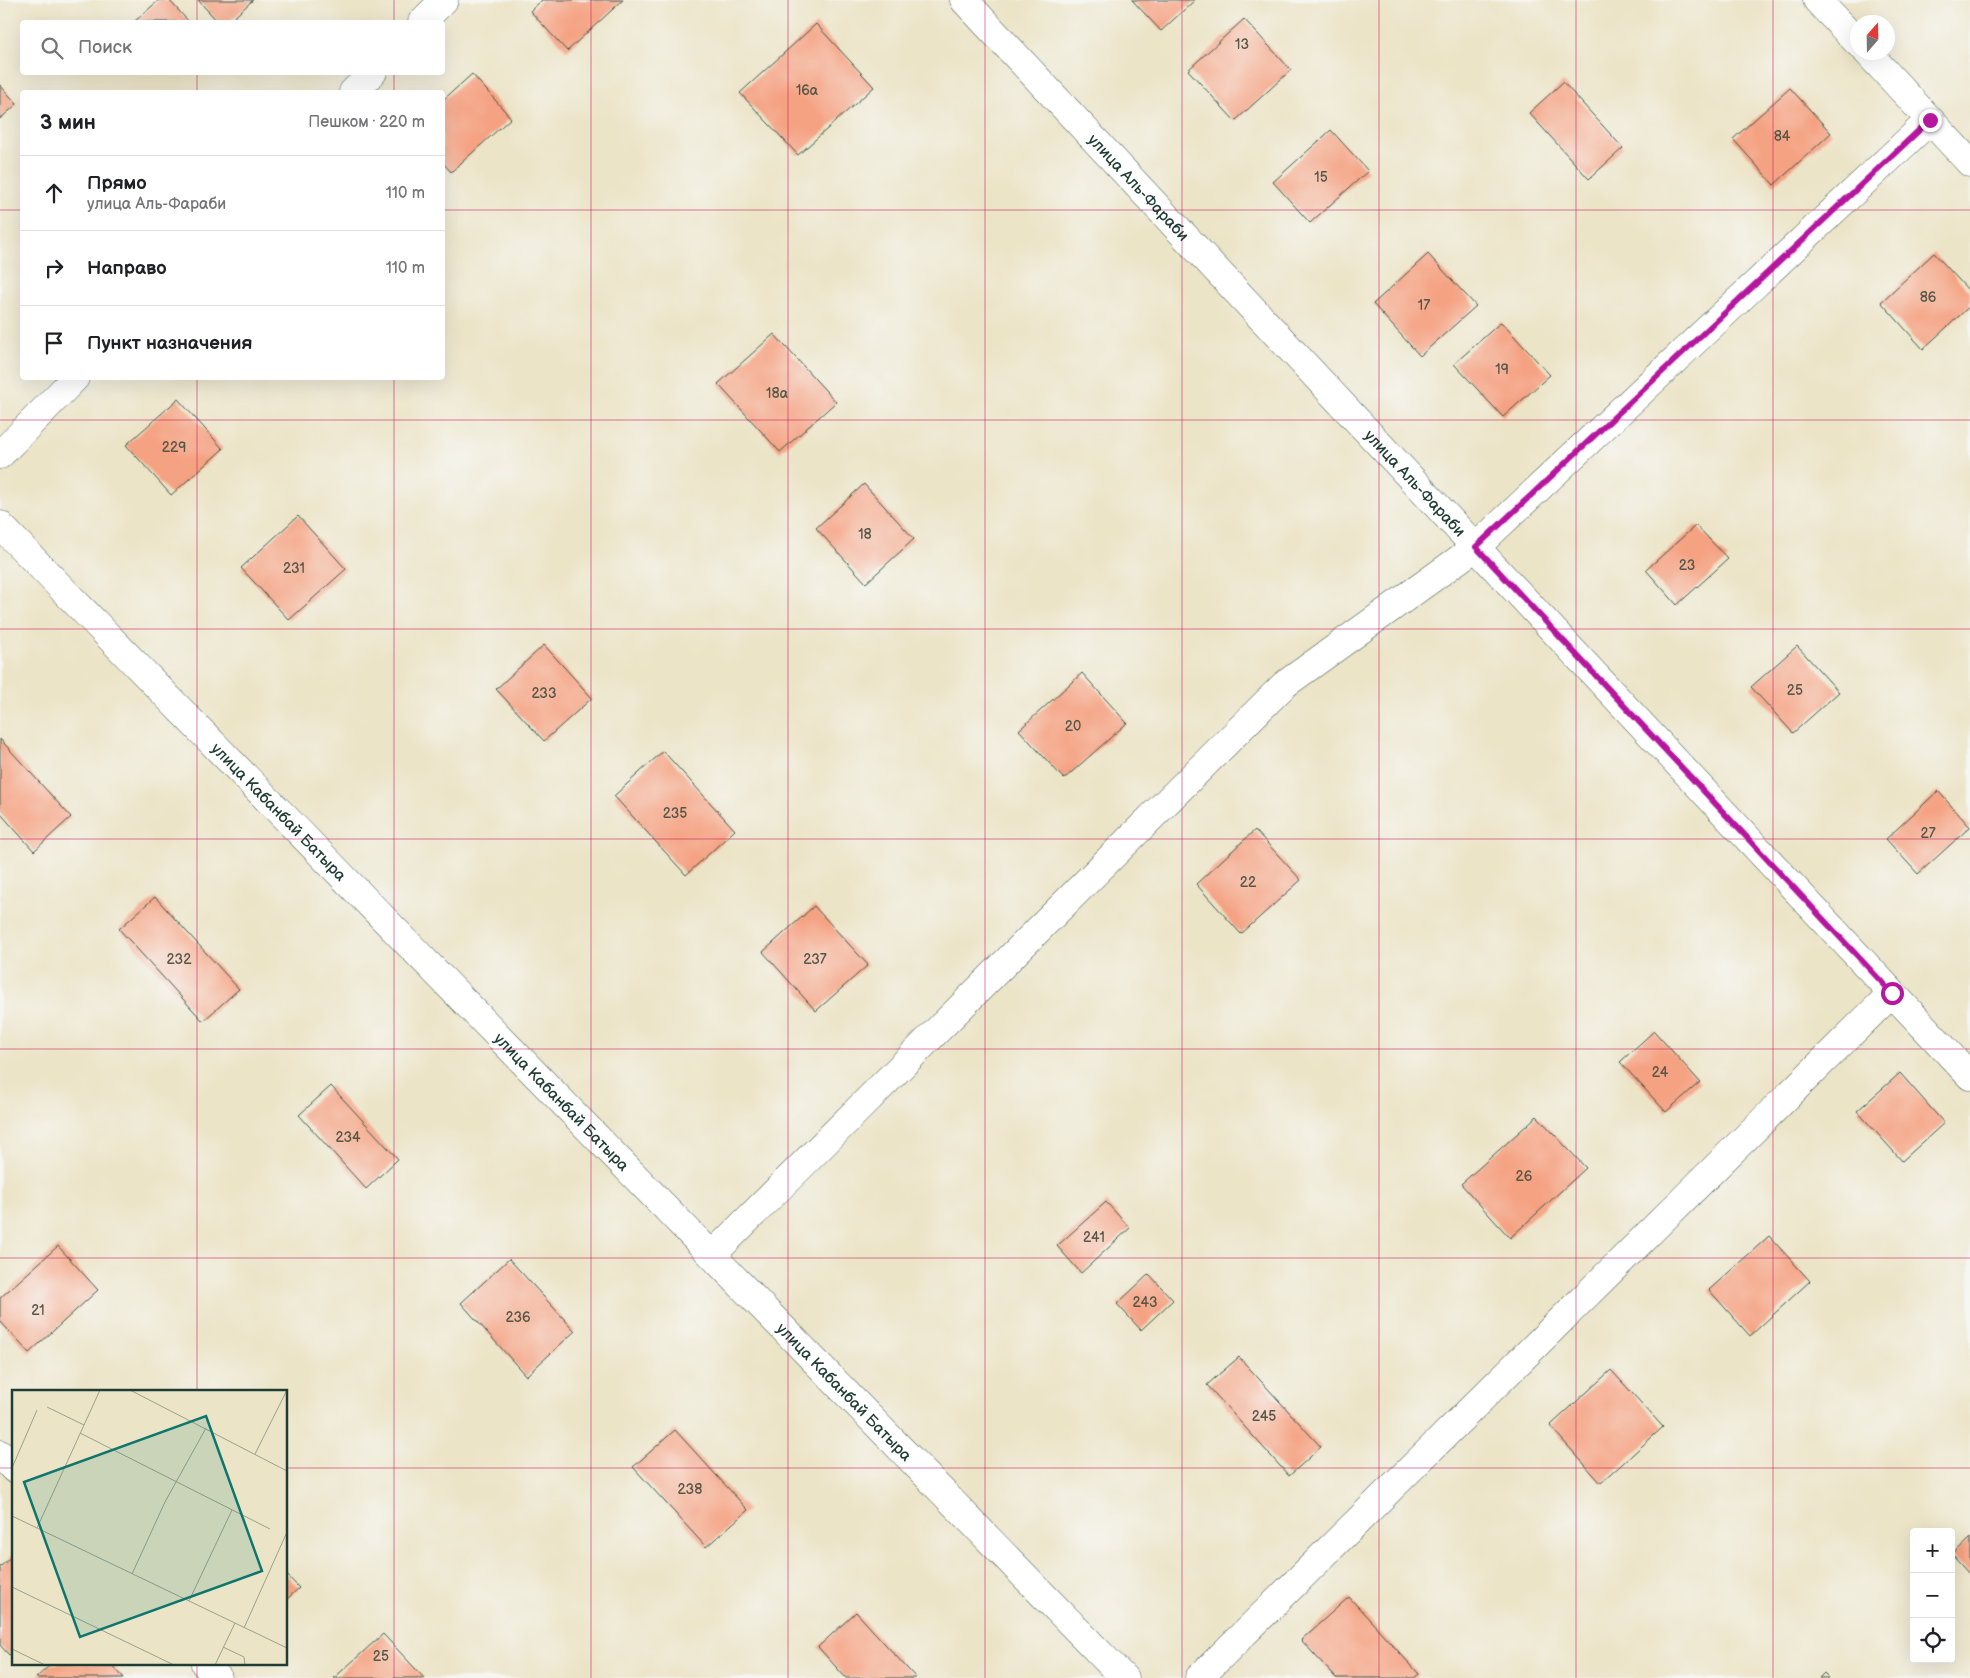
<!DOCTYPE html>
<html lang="ru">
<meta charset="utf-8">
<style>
body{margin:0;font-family:"Balsamiq Sans",sans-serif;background:#f6f6f6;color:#202124}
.controls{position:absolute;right:15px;bottom:15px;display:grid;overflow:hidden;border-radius:5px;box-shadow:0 5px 20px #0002}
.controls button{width:45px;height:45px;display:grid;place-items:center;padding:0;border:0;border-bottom:1px solid #e0e0e0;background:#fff;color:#202124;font:25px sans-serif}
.compass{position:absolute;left:1850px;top:15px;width:45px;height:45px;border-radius:50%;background:#fff;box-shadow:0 5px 20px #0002;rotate:20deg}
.stop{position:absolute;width:15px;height:15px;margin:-11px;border:4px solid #b5179e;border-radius:50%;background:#fff}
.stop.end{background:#b5179e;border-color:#fff;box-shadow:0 1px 5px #0008}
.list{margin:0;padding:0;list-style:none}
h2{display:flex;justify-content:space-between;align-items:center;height:65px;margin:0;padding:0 20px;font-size:21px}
h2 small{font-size:16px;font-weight:400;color:#757577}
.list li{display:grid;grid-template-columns:32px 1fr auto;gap:15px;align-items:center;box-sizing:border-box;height:75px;padding:0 20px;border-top:1px solid #e0e0e0}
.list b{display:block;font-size:19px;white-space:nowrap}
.list p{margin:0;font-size:16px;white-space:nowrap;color:#757577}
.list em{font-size:16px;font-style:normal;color:#757577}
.icon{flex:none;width:28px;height:28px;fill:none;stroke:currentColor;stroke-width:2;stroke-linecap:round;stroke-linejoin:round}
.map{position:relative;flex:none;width:1970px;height:1678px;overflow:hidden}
.search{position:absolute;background:#fff;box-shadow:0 5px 20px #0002;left:20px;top:20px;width:425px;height:55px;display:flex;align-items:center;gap:12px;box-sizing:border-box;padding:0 18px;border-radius:5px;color:#757577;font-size:19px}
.panel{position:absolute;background:#fff;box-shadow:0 5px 20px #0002;left:20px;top:90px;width:425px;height:290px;border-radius:5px}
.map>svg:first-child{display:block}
</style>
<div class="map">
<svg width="1970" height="1678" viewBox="0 0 1970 1678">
<rect width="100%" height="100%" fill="#f6f6f2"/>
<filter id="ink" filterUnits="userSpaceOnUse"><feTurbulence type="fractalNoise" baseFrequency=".02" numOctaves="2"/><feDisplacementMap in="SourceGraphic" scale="10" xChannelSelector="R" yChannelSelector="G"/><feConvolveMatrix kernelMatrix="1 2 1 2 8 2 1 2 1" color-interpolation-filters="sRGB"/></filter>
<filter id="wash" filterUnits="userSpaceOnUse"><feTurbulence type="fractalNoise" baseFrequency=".0096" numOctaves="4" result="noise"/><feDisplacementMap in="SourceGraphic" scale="20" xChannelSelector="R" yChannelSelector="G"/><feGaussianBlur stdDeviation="1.12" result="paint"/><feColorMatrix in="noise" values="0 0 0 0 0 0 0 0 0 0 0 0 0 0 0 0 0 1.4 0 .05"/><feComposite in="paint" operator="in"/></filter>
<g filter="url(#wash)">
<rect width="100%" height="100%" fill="#ece4c7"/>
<g id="blocks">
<path fill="#f5a282" d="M 159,0 L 169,0 L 189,22 L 134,22 Z
M 198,0 L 253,0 L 229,22 L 218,22 Z
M 542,0 L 623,0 L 567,51 L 530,11 Z
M 1132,0 L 1195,0 L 1161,31 Z
M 1244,19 L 1291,70 L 1235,121 L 1188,70 Z
M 816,24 L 874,87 L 798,155 L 740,93 Z
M 472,74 L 511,118 L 451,172 L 442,162 L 442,101 Z
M 1563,82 L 1623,148 L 1589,179 L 1529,113 Z
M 0,85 L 17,104 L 0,119 Z
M 1790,88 L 1831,133 L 1774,185 L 1733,139 Z
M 1331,130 L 1368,171 L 1310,223 L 1273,182 Z
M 1934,253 L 1970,292 L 1970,306 L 1923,349 L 1881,302 Z
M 1428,254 L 1476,306 L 1420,356 L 1373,304 Z
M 1501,322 L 1550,375 L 1503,417 L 1454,364 Z
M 774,334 L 836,402 L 780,452 L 718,384 Z
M 178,399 L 223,449 L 171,495 L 126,445 Z
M 864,484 L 914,539 L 866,583 L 816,528 Z
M 298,516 L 346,569 L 289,620 L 241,568 Z
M 1696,525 L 1728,559 L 1677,605 L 1646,570 Z
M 544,645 L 592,698 L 544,741 L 496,689 Z
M 1797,646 L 1839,692 L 1793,733 L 1751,687 Z
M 1082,673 L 1127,723 L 1064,779 L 1019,730 Z
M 0,739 L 71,817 L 34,851 L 0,813 Z
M 663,751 L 735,830 L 686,875 L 614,796 Z
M 1938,791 L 1970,827 L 1918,874 L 1886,839 Z
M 1255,830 L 1301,880 L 1241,934 L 1196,884 Z
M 155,897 L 239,989 L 203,1021 L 119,929 Z
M 814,906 L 868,965 L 816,1011 L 763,952 Z
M 1654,1031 L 1700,1082 L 1666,1112 L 1620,1062 Z
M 1900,1073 L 1944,1123 L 1902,1161 L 1857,1111 Z
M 331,1086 L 398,1159 L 366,1189 L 299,1115 Z
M 1537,1116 L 1586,1168 L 1510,1238 L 1461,1184 Z
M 1106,1202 L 1130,1228 L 1081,1273 L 1057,1246 Z
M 1769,1236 L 1810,1281 L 1750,1336 L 1709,1290 Z
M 58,1246 L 98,1290 L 29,1353 L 0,1321 L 0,1298 Z
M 509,1259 L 575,1331 L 526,1376 L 461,1303 Z
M 1149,1274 L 1173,1300 L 1141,1330 L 1117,1304 Z
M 1239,1357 L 1321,1447 L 1289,1476 L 1207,1385 Z
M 1611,1370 L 1663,1427 L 1601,1483 L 1550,1426 Z
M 675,1430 L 748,1510 L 706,1547 L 633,1467 Z
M 1970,1538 L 1970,1575 L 1952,1555 Z
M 14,1554 L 14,1651 L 9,1655 L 0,1645 L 0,1567 Z
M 286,1574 L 299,1588 L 286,1600 Z
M 1349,1597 L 1419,1674 L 1414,1678 L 1336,1678 L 1301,1640 Z
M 856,1612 L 916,1678 L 846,1678 L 818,1647 Z
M 383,1634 L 424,1678 L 334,1678 Z
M 51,1664 L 111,1664 L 124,1678 L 36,1678 Z
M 1824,1673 L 1829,1678 L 1819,1678 Z"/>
</g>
</g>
<g filter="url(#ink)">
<use href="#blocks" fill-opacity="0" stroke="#3e564a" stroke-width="1"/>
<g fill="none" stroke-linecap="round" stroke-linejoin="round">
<defs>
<g id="minor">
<path id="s1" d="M 964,0 L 1970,1076"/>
<path d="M 1817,0 L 1858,43"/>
<path d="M 422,22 L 444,0"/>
<path d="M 1867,52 L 1970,163"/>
<path d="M 353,92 L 373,72"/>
<path d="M 0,455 L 75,378"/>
<path d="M 712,1255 L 1284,685 L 1476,547 L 1930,120"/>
<path d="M 0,1454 L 14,1469"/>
<path d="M 205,1664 L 218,1678"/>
<path d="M 1199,1678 L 1892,993"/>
</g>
<g id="tertiary">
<path id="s2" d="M 0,525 L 1124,1678"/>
</g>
</defs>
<use href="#minor" stroke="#3e564a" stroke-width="29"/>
<use href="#tertiary" stroke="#3e564a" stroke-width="29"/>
<use href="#minor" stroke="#fff" stroke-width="28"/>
<use href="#tertiary" stroke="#fff" stroke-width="28"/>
</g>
</g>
<g fill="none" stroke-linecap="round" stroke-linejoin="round" filter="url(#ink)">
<path stroke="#b5179e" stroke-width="6" d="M 1892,993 L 1476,547 L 1930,120"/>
</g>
<path fill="none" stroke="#c2185b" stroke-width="1" stroke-opacity="0.55" d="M 197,0 L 197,22M 394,0 L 394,22M 591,0 L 591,1678M 788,0 L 788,1678M 985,0 L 985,1678M 1182,0 L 1182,1678M 1379,0 L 1379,1678M 1576,0 L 1576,1678M 1773,0 L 1773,1678M 197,72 L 197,92M 394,72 L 394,92M 0,210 L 22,210M 442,210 L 1970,210M 197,378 L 197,1392M 394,378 L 394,1678M 0,420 L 1970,420M 0,629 L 1970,629M 0,839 L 1970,839M 0,1049 L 1970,1049M 0,1258 L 1970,1258M 0,1468 L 14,1468M 286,1468 L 1970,1468M 197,1664 L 197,1678"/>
<g text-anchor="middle" stroke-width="4.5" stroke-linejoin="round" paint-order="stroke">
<g font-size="14" fill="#545648">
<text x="1242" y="49">13</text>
<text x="807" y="95">16а</text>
<text x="1782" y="141">84</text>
<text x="1321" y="182">15</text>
<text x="1928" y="302">86</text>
<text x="1424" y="310">17</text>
<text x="1502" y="374">19</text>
<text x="777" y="398">18а</text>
<text x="174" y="452">229</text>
<text x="865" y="539">18</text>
<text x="1687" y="570">23</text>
<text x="294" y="573">231</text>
<text x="1795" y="695">25</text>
<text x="544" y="698">233</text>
<text x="1073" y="731">20</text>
<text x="675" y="818">235</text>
<text x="1928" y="838">27</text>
<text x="1248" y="887">22</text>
<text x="179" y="964">232</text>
<text x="815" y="964">237</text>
<text x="1660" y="1077">24</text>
<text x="348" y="1142">234</text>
<text x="1524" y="1181">26</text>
<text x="1094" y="1242">241</text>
<text x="1145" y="1307">243</text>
<text x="38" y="1315">21</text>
<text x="518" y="1322">236</text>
<text x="1264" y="1421">245</text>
<text x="690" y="1494">238</text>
<text x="381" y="1661">25</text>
</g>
<g font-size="16" fill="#1f3d34" stroke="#f6f6f2">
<text dy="6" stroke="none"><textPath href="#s1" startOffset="256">улица Аль-Фараби</textPath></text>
<text dy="6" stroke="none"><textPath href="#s1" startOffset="661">улица Аль-Фараби</textPath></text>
<text dy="6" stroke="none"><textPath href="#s2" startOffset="400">улица Кабанбай Батыра</textPath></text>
<text dy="6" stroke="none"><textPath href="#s2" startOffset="805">улица Кабанбай Батыра</textPath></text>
<text dy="6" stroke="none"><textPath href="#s2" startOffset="1210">улица Кабанбай Батыра</textPath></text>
</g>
</g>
<g transform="translate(12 1390)">
<rect width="275" height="275" fill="#ece4c7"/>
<path fill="none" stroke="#9aa18c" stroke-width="1" d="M 118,0 L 275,81M 35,17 L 72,35M 68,43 L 258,139M 243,64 L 275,0M 0,78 L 25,20M 0,126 L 275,258M 25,138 L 88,0M 120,184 L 153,112 L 194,38M 0,197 L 162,275M 177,211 L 220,120M 232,238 L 275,142M 211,257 L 232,267 L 233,275M 0,259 L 33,275M 203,275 L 223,233"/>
<path fill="#0f766e" fill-opacity="0.15" stroke="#0f766e" stroke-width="2.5" d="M 194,26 L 250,181 L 68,247 L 12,92 Z"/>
<rect width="275" height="275" fill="none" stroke="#1f3d34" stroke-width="2.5"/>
</g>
</svg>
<div class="controls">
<button>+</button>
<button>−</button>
<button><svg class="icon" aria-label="locate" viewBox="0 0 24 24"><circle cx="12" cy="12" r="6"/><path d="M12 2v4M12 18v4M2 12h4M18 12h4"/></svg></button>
</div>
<svg class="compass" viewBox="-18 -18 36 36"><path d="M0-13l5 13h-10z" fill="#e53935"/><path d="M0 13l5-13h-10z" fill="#757577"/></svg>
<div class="stop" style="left:1892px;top:993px"></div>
<div class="stop end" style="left:1930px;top:120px"></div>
<div class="search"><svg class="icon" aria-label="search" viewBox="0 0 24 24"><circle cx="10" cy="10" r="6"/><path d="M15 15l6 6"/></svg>Поиск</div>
<section class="panel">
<h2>3 мин<small>Пешком · 220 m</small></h2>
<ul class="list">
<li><svg class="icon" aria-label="ahead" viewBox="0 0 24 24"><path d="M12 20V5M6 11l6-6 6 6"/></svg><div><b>Прямо</b><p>улица Аль-Фараби</p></div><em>110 m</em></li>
<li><svg class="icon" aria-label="right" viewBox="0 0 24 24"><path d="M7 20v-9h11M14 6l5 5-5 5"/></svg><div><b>Направо</b></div><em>110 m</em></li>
<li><svg class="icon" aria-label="arrive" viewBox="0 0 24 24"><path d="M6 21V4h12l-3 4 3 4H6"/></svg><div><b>Пункт назначения</b></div></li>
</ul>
</section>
</div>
